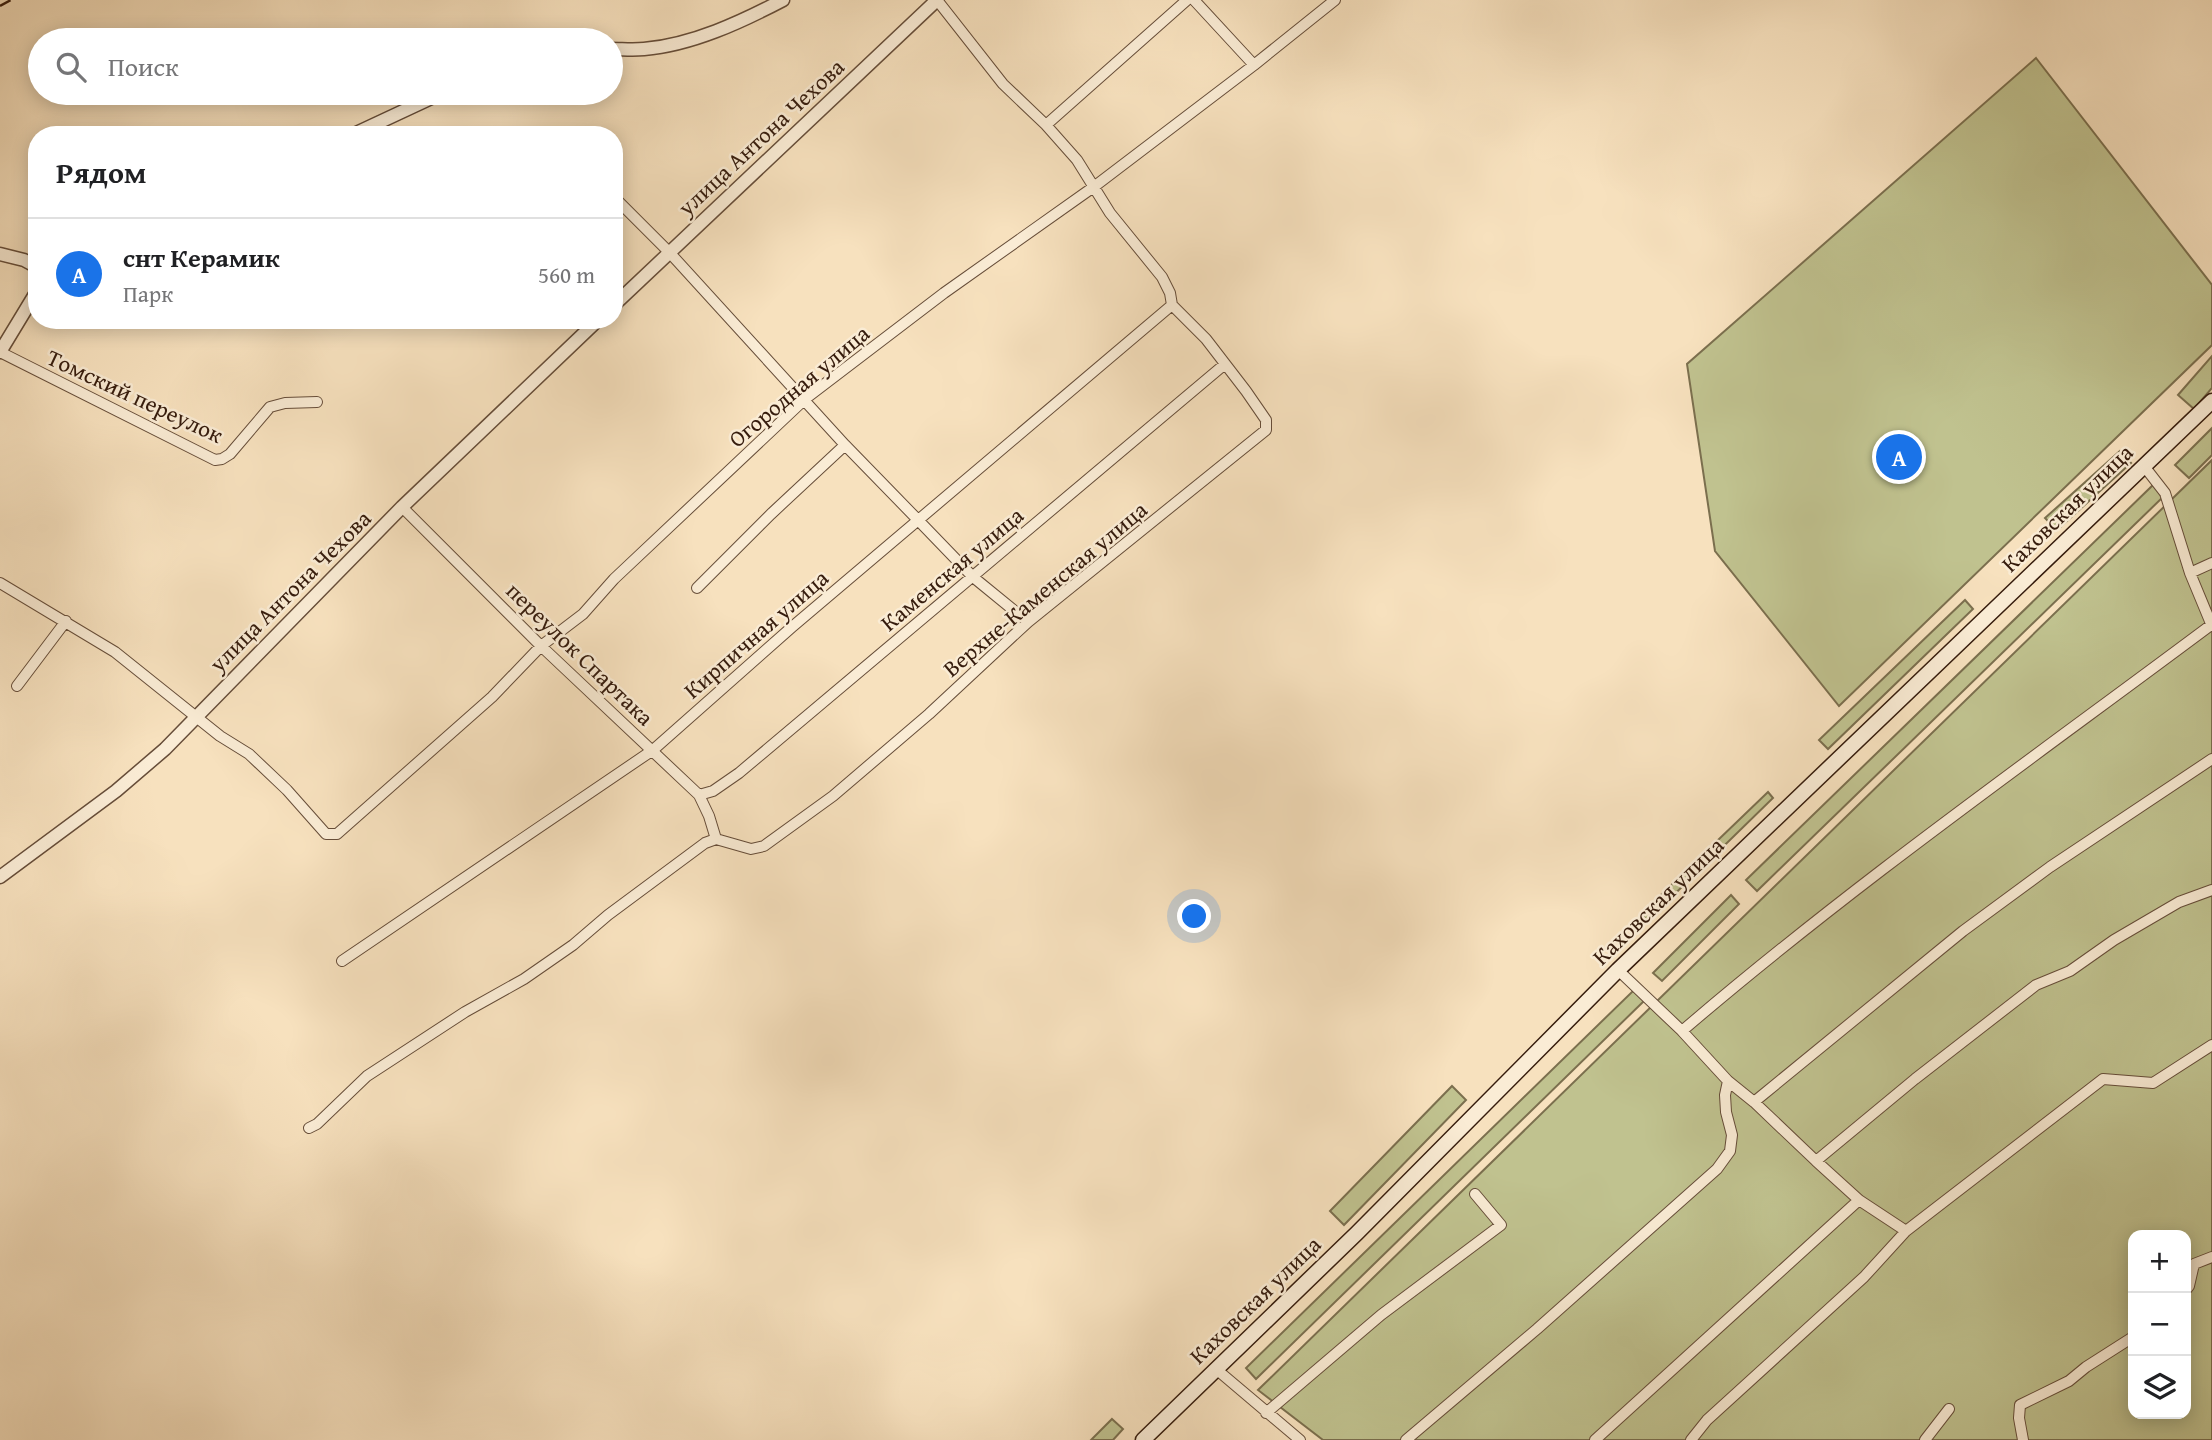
<!DOCTYPE html>
<html lang="ru">
<meta charset="utf-8">
<style>
body{margin:0;font-family:"Gentium Book Plus",serif;background:#f6f6f6;color:#202124}
.controls{position:absolute;right:21px;bottom:21px;display:grid;overflow:hidden;border-radius:14px;box-shadow:0 4px 18px #0003}
.controls button{width:63px;height:63px;display:grid;place-items:center;padding:0;border:0;border-bottom:2px solid #e0e0e0;background:#fff;color:#202124;font:35px sans-serif}
.you{position:absolute;left:1195px;top:917px;width:24px;height:24px;margin:-18px;border:5px solid #fff;border-radius:50%;background:#1a73e8;box-shadow:0 0 0 10px #1a73e833}
.badge{display:grid;place-items:center;width:46px;height:46px;border-radius:50%;background:#1a73e8;color:#fff;font-size:23px;font-weight:700}
.pin{position:absolute;translate:-50% -50%;border:4px solid #fff;box-shadow:0 2px 7px #0006}
.list{margin:0;padding:0;list-style:none}
h2{display:flex;justify-content:space-between;align-items:center;height:91px;margin:0;padding:0 28px;font-size:30px}
h2 small{font-size:23px;font-weight:400;color:#757577}
.list li{display:grid;grid-template-columns:46px 1fr auto;gap:21px;align-items:center;box-sizing:border-box;height:112px;padding:0 28px;border-top:2px solid #e0e0e0}
.list b{display:block;font-size:26px;white-space:nowrap}
.list p{margin:0;font-size:23px;white-space:nowrap;color:#757577}
.list em{font-size:23px;font-style:normal;color:#757577}
.icon{flex:none;width:38px;height:38px;fill:none;stroke:currentColor;stroke-width:2;stroke-linecap:round;stroke-linejoin:round}
.map{position:relative;flex:none;width:2212px;height:1440px;overflow:hidden}
.search{position:absolute;background:#fff;box-shadow:0 4px 18px #0003;left:28px;top:28px;width:595px;height:77px;display:flex;align-items:center;gap:18px;box-sizing:border-box;padding:0 24px;border-radius:38px;color:#757577;font-size:26px}
.panel{position:absolute;background:#fff;box-shadow:0 4px 18px #0003;left:28px;top:126px;width:595px;height:203px;border-radius:28px}
.map>svg:first-child{display:block}
</style>
<div class="map">
<svg width="2212" height="1440" viewBox="0 0 2212 1440">
<rect width="100%" height="100%" fill="#f7e1be"/>
<filter id="stains"><feTurbulence type="fractalNoise" baseFrequency=".00286" numOctaves="4"/><feColorMatrix values="0 0 0 0 .2 0 0 0 0 .09 0 0 0 0 .02 0 0 0 .5 -.17"/></filter>
<radialGradient id="worn" r=".72"><stop offset=".6" stop-color="#630" stop-opacity="0"/><stop offset="1" stop-color="#630" stop-opacity=".3"/></radialGradient>
<path fill="#c0c28f" stroke="#7b6f4e" stroke-width="2" fill-rule="evenodd" d="M 2036,58 L 2212,285 L 2212,345 L 1839,706 L 1715,551 L 1687,364 Z
M 2212,356 L 2212,388 L 2194,409 L 2178,395 Z
M 2212,428 L 2212,455 L 2189,478 L 2175,465 Z
M 2120,451 L 2131,463 L 2057,530 L 2045,518 Z
M 2212,460 L 2212,1440 L 1323,1440 L 1258,1390 ZM 2133,1235 L 2186,1235 L 2186,1414 L 2133,1414 Z
M 2153,485 L 2164,496 L 1757,891 L 1746,880 Z
M 1965,600 L 1973,609 L 1828,749 L 1819,740 Z
M 1768,792 L 1773,798 L 1647,921 L 1641,914 Z
M 1731,895 L 1739,904 L 1662,981 L 1653,973 Z
M 1634,990 L 1645,1000 L 1256,1379 L 1246,1368 Z
M 1452,1086 L 1466,1100 L 1344,1225 L 1330,1211 Z
M 1112,1419 L 1123,1429 L 1113,1440 L 1091,1440 Z"/>
<g fill="none" stroke-linecap="round" stroke-linejoin="round">
<defs>
<path id="minor" d="M 937,0 L 1003,84 L 1046,125 L 1077,160 L 1110,213 L 1162,277 L 1170,293 L 1172,305
M 1194,0 L 1254,65
M 1046,125 L 1187,0
M 614,197 L 669,252 L 845,445 L 918,520 L 973,577 L 1028,622
M 0,352 L 215,460 L 222,459 L 230,454 L 270,407 L 285,403 L 317,402
M 2144,466 L 2165,493 L 2190,573 L 2212,626
M 402,507 L 541,646 L 699,795 L 709,816 L 716,839
M 2190,573 L 2212,563
M 0,583 L 115,652 L 220,736 L 249,754 L 287,790 L 326,834 L 337,834 L 492,697 L 541,646 L 583,614 L 614,579 L 805,399 L 944,293 L 1095,186 L 1254,65 L 1335,0
M 697,588 L 771,514 L 845,445
M 17,686 L 66,621
M 699,795 L 713,791 L 739,773 L 1225,364
M 716,839 L 751,849 L 764,846 L 833,796 L 929,714 L 1028,622 L 1266,430 L 1266,420 L 1246,391 L 1206,339 L 1172,305
M 342,961 L 653,750 L 792,627 L 1172,305
M 1618,970 L 1682,1031 L 1728,1081 L 1754,1102 L 1816,1161 L 1859,1200 L 1906,1231
M 1682,1031 C 1851,886 2033,758 2211,625
M 1754,1102 L 1963,931 L 2050,867 L 2212,759
M 309,1128 L 317,1124 L 367,1076 L 465,1012 L 524,979 L 573,945 L 608,915 L 705,843 L 716,839
M 1816,1161 L 1915,1079 L 2036,985 L 2070,971 L 2114,940 L 2179,902 L 2212,890
M 2186,1290 L 2189,1286 L 2194,1264 L 2212,1257
M 1216,1369 L 1300,1440
M 1266,1413 L 1381,1315 L 1501,1225 L 1475,1194
M 1406,1440 L 1537,1329 L 1717,1169 L 1730,1151 L 1732,1135 L 1726,1112 L 1725,1095 L 1728,1081
M 1595,1440 L 1859,1200
M 1691,1440 L 1707,1420 L 1864,1277 L 1906,1231 L 2103,1079 L 2153,1083 L 2212,1045
M 1925,1440 L 1949,1409
M 2023,1440 L 2019,1418 L 2020,1405 L 2069,1381 L 2086,1367 L 2133,1337"/>
<path id="tertiary" d="M 611,49 C 622,49 633,50 644,49 C 692,45 741,22 783,0
M 352,135 L 442,93
M 0,254 L 24,260 L 37,267
M 614,305 L 937,0
M 0,352 L 37,291
M 0,877 L 116,791 L 165,749 L 402,507 L 598,320"/>
<path id="secondary" d="M 1143,1440 L 1357,1233 L 1618,970 L 2212,401"/>
</defs>
<use href="#minor" stroke="#664d39" stroke-width="12"/>
<use href="#tertiary" stroke="#664d39" stroke-width="15"/>
<use href="#secondary" stroke="#361c0d" stroke-width="17"/>
<use href="#minor" stroke="#faecd5" stroke-width="10"/>
<use href="#tertiary" stroke="#faecd5" stroke-width="12"/>
<use href="#secondary" stroke="#faecd5" stroke-width="14"/>
<path stroke="#361c0d" stroke-width="2.5" stroke-dasharray="12 12" stroke-linecap="butt" d="M 0,6 L 11,0"/>
</g>
<g text-anchor="middle" stroke-width="5" stroke-linejoin="round" paint-order="stroke">
<g font-size="23" fill="#361c0d" stroke="#faecd5">
<text transform="translate(761 137) rotate(-43)" y="8">улица Антона Чехова</text>
<text transform="translate(799 386) rotate(-40)" y="8">Огородная улица</text>
<text transform="translate(135 396) rotate(25)" y="8">Томский переулок</text>
<text transform="translate(2067 508) rotate(-44)" y="8">Каховская улица</text>
<text transform="translate(952 569) rotate(-40)" y="8">Каменская улица</text>
<text transform="translate(1045 589) rotate(-40)" y="8">Верхне-Каменская улица</text>
<text transform="translate(290 591) rotate(-45)" y="8">улица Антона Чехова</text>
<text transform="translate(756 634) rotate(-41)" y="8">Кирпичная улица</text>
<text transform="translate(580 654) rotate(44)" y="8">переулок Спартака</text>
<text transform="translate(1658 901) rotate(-44)" y="8">Каховская улица</text>
<text transform="translate(1255 1300) rotate(-44)" y="8">Каховская улица</text>
</g>
</g>
<rect width="100%" height="100%" filter="url(#stains)"/>
<rect width="100%" height="100%" fill="url(#worn)"/>
</svg>
<div class="controls">
<button>+</button>
<button>−</button>
<button><svg class="icon" aria-label="layers" viewBox="0 0 24 24"><path d="M12 4l9 5-9 5-9-5zM3 14l9 5 9-5"/></svg></button>
</div>
<div class="you"></div>
<div class="pin badge" style="left:1899px;top:457px">A</div>
<div class="search"><svg class="icon" aria-label="search" viewBox="0 0 24 24"><circle cx="10" cy="10" r="6"/><path d="M15 15l6 6"/></svg>Поиск</div>
<section class="panel">
<h2>Рядом<small></small></h2>
<ul class="list">
<li><span class="badge">A</span><div><b>снт Керамик</b><p>Парк</p></div><em>560 m</em></li>
</ul>
</section>
</div>
